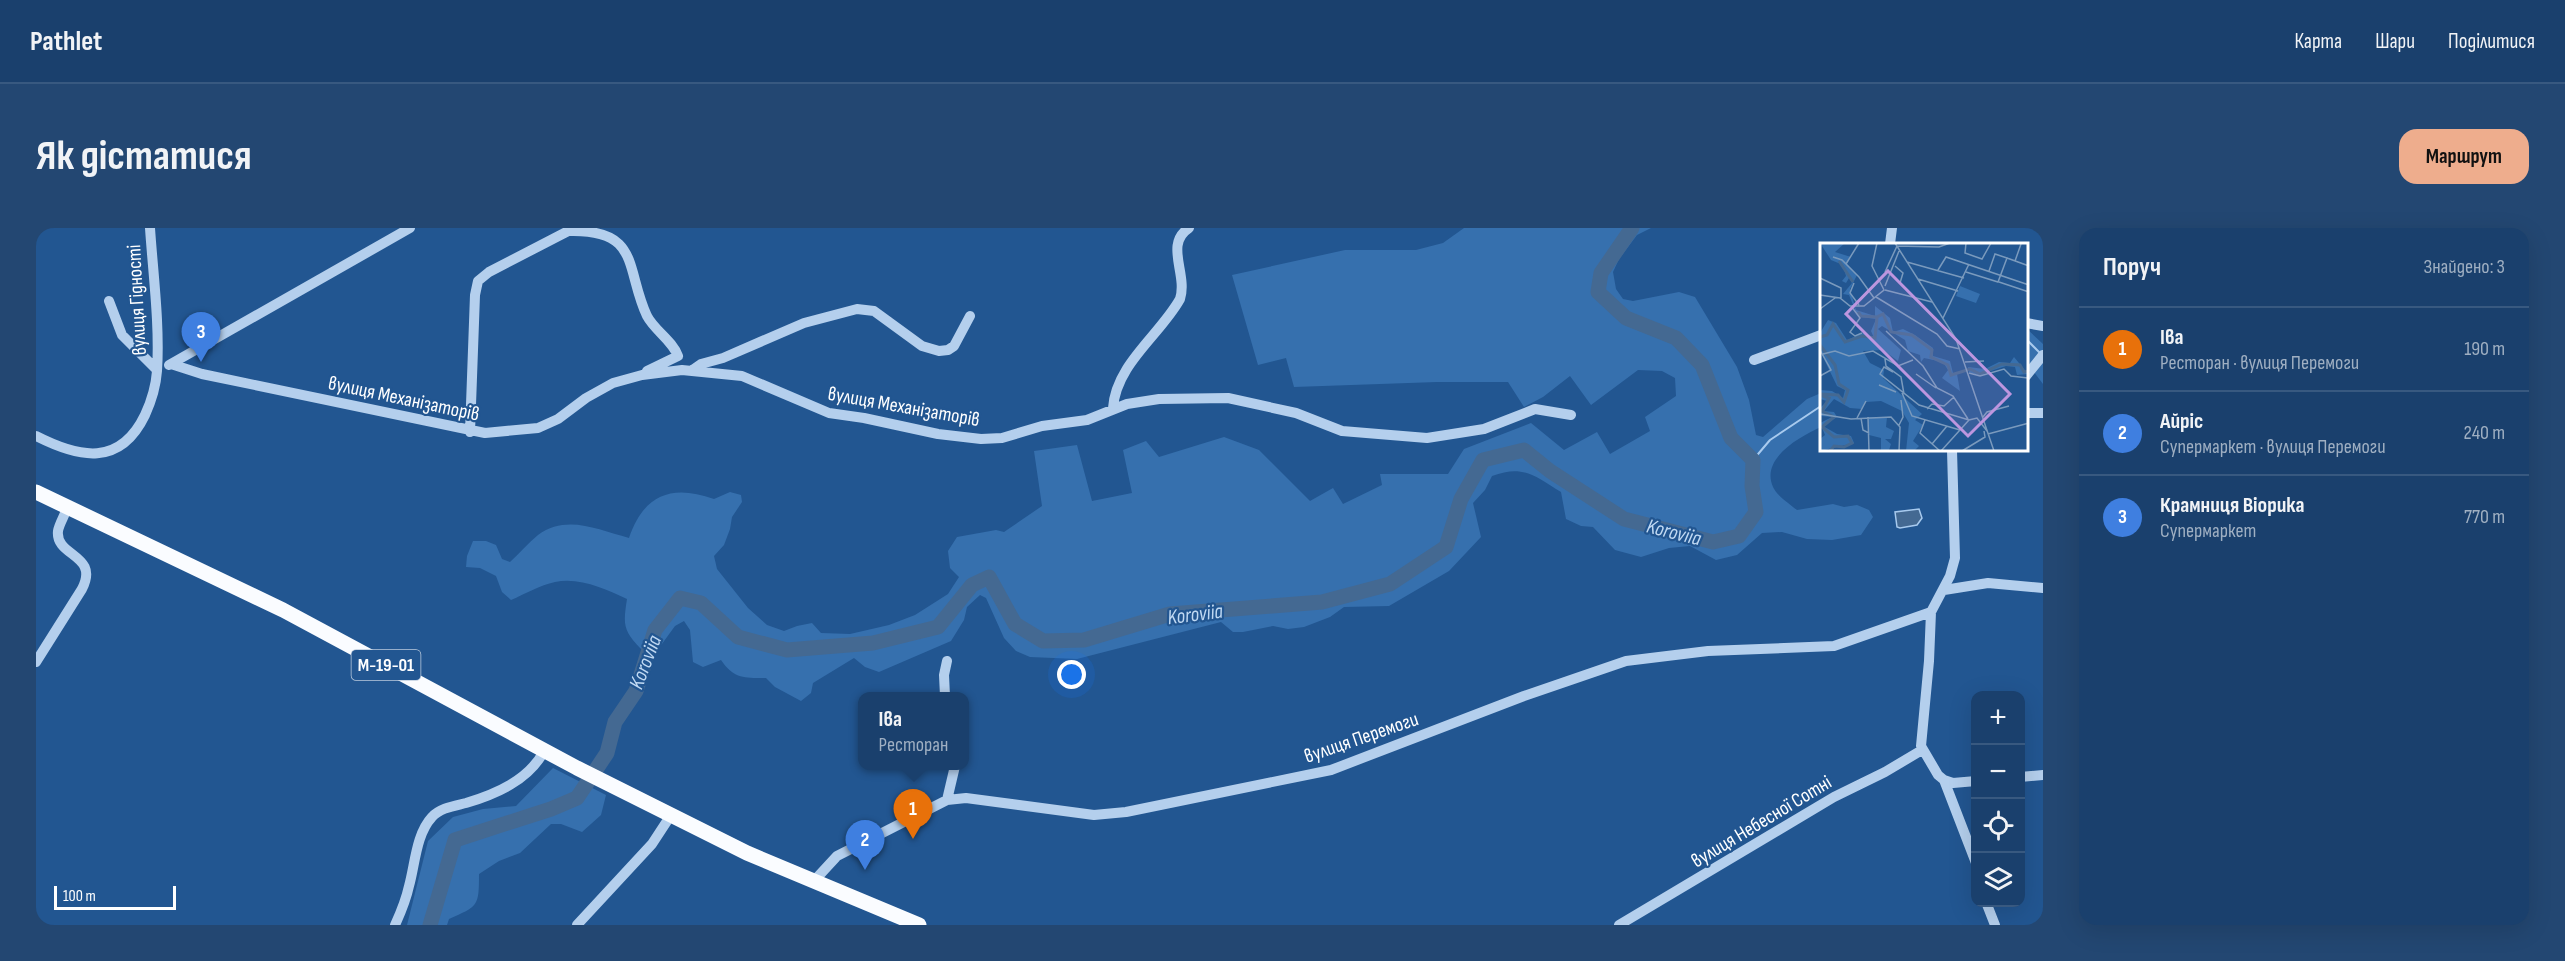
<!DOCTYPE html>
<html lang="uk">
<meta charset="utf-8">
<style>
body{margin:0;font-family:"Sofia Sans Condensed",sans-serif;background:#234772;color:#f1f3f6}
.controls{position:absolute;right:18px;bottom:18px;display:grid;overflow:hidden;border-radius:12px;box-shadow:0 6px 24px #0002}
.controls button{width:54px;height:54px;display:grid;place-items:center;padding:0;border:0;border-bottom:2px solid #385980;background:#1a406d;color:#f1f3f6;font:30px sans-serif}
.scale{position:absolute;left:18px;bottom:15px;width:122px;box-sizing:border-box;padding-left:6px;border:3px solid #fff;border-top:0;font-size:16px;line-height:21px;white-space:nowrap;color:#fff;-webkit-text-stroke:4px #225691;paint-order:stroke}
.you{position:absolute;left:1036px;top:447px;width:21px;height:21px;margin:-15px;border:4px solid #fff;border-radius:50%;background:#1a73e8;box-shadow:0 0 0 9px #1a73e833}
.badge{display:grid;place-items:center;width:39px;height:39px;border-radius:50%;background:#eead8d;color:#fff;font-size:20px;font-weight:700}
.pin{position:absolute;translate:-50% -50px;filter:drop-shadow(0 2px 3px #0008)}
.pin::after{content:'';position:absolute;top:32px;width:21px;height:18px;background:inherit;clip-path:polygon(0 0,100% 0,50% 100%)}
.popup{position:absolute;left:822px;top:464px;width:111px;height:78px;box-sizing:border-box;display:grid;place-content:center;border-radius:12px;background:#1a406d;filter:drop-shadow(0 2px 4px #0005);font-size:20px;white-space:nowrap;color:#9fafc2}
.popup b{font-size:22px;color:#f1f3f6}
.popup::after{content:'';position:absolute;left:50%;top:100%;margin-left:-12px;border:12px solid transparent;border-top-color:#1a406d}
.list{margin:0;padding:0;list-style:none}
h2{display:flex;justify-content:space-between;align-items:center;height:78px;margin:0;padding:0 24px;font-size:26px}
h2 small{font-size:20px;font-weight:400;color:#9fafc2}
.list li{display:grid;grid-template-columns:39px 1fr auto;gap:18px;align-items:center;box-sizing:border-box;height:84px;padding:0 24px;border-top:2px solid #385980}
.list b{display:block;font-size:22px;white-space:nowrap}
.list p{margin:0;font-size:20px;white-space:nowrap;color:#9fafc2}
.list em{font-size:20px;font-style:normal;color:#9fafc2}
.icon{flex:none;width:33px;height:33px;fill:none;stroke:currentColor;stroke-width:2;stroke-linecap:round;stroke-linejoin:round}
.map{position:relative;flex:none;width:2007px;height:697px;overflow:hidden;border-radius:18px}
header{display:flex;align-items:center;gap:36px;box-sizing:border-box;height:84px;padding:0 30px;background:#1a406d;border-bottom:2px solid #385980}
header strong{font-size:28px}
nav{display:flex;gap:33px;margin-inline-start:auto;font-size:21px}
.intro{display:flex;align-items:center;justify-content:space-between;box-sizing:border-box;height:144px;padding:0 36px}
h1{margin:0;font-size:42px}
.button{padding:15px 27px;border-radius:18px;background:#eead8d;color:#111;font-size:21px;font-weight:700}
main{display:flex;gap:36px;padding:0 36px}
aside{flex:1;background:#1a406d;border-radius:18px;box-shadow:0 6px 24px #0002}
.map>svg:first-child{display:block}
</style>
<header>
<strong>Pathlet</strong>
<nav><a>Карта</a><a>Шари</a><a>Поділитися</a></nav>
</header>
<div class="intro"><h1>Як дістатися</h1><a class="button">Маршрут</a></div>
<main>
<div class="map">
<svg width="2007" height="697" viewBox="0 0 2007 697">
<rect width="100%" height="100%" fill="#225691"/>
<path fill="#3670ae" d="M 1428,0 L 1615,0 L 1601,7 L 1583,31 L 1577,44 L 1580,61 L 1587,71 L 1597,73 L 1643,64 L 1659,69 L 1701,139 L 1713,172 L 1720,207 L 1727,209 L 1771,171 L 1785,165 L 1785,199 C 1765,208 1724,230 1737,259 C 1741,268 1754,276 1761,282 L 1797,276 L 1808,279 L 1821,277 L 1833,282 L 1837,289 L 1825,307 L 1796,312 L 1771,311 L 1746,304 L 1726,305 L 1701,327 L 1680,332 L 1654,318 L 1633,320 L 1605,329 L 1579,322 L 1557,299 L 1545,298 L 1530,291 L 1525,264 C 1499,248 1487,236 1456,248 L 1449,262 L 1437,275 L 1445,309 L 1413,343 L 1353,378 L 1308,379 L 1294,389 L 1268,399 L 1252,401 L 1237,398 L 1207,404 L 1197,404 L 1185,394 L 1041,431 L 994,429 L 980,423 L 968,410 L 950,370 L 944,367 L 931,379 L 928,392 L 915,413 L 843,444 L 829,439 L 818,430 L 777,455 L 775,465 L 765,473 L 739,459 L 730,450 C 708,450 698,451 685,432 L 667,439 L 657,434 L 654,402 L 648,393 L 639,398 L 623,420 L 605,421 C 587,402 587,397 591,371 C 569,361 544,349 519,354 C 504,357 489,366 475,372 L 466,364 L 460,348 L 444,340 L 430,339 L 431,328 L 437,313 L 450,313 L 460,317 L 466,331 L 474,334 C 483,326 492,315 502,307 C 531,286 562,302 593,310 C 608,266 636,256 678,271 L 694,264 L 705,267 L 706,274 L 696,289 L 694,301 L 688,317 L 678,328 L 681,341 L 712,380 L 731,397 L 748,403 L 761,398 L 776,395 L 785,405 L 814,406 L 853,397 L 879,387 L 912,366 L 923,349 L 914,340 L 912,323 L 921,309 L 960,302 L 968,304 L 1006,278 L 998,223 L 1041,217 L 1056,273 L 1096,265 L 1087,222 L 1110,213 L 1123,229 L 1188,209 L 1223,222 L 1274,273 L 1297,260 L 1307,276 L 1346,257 L 1344,246 L 1412,246 L 1428,221 L 1495,195 L 1528,222 L 1561,204 L 1574,226 L 1614,203 L 1609,189 L 1640,168 L 1639,150 L 1626,143 L 1602,142 L 1555,177 L 1534,148 L 1507,169 L 1488,179 L 1472,154 L 1401,154 L 1258,159 L 1250,130 L 1222,137 L 1196,47 L 1309,22 L 1380,22 L 1407,15 Z
M 1991,101 L 2007,116 L 2007,156 L 1991,135 Z
M 517,540 L 570,567 L 565,587 L 546,604 L 525,596 L 515,596 L 484,625 L 463,633 L 443,646 C 443,679 442,678 413,691 L 411,697 L 371,697 L 392,613 L 417,589 L 447,581 L 480,578 Z"/>
<path fill="#446992" stroke="#a8caee" stroke-width="1.5" d="M 1883,281 L 1886,290 L 1881,297 L 1864,300 L 1861,299 L 1859,284 Z"/>
<g fill="none" stroke-linecap="round" stroke-linejoin="round">
<path stroke="#a8caee" stroke-width="2" d="M 1990,111 L 2003,124
M 1717,232 L 1734,212 L 1785,178"/>
<path stroke="#446992" stroke-width="15" d="M 394,697 L 419,612 L 515,581 L 541,570 L 571,525 L 579,494 L 600,463 L 619,402 L 644,370 L 665,375 L 702,409 L 751,422 L 837,415 L 902,399 L 936,357 L 953,349 L 979,396 L 1007,413 L 1048,412 L 1134,386 L 1286,374 L 1354,356 L 1410,319 L 1425,271 L 1447,232 L 1488,222 L 1514,243 L 1588,291 L 1677,314 L 1703,308 L 1720,284 L 1716,258 L 1717,232 L 1695,210 L 1666,137 L 1640,110 L 1590,90 L 1562,64 L 1565,45 L 1596,0"/>
<path stroke="#b4cfed" stroke-width="10" d="M 533,3 C 605,1 589,41 611,88 C 619,103 636,112 642,128 L 611,143
M 1854,16 L 1856,0
M 73,73 L 86,107 L 121,142
M 1990,95 L 2007,98
M 1718,132 L 1785,107
M 135,136 L 166,146 L 449,205 L 502,200 L 522,191 L 550,170 L 577,155 L 606,147 L 646,142 L 706,148 L 793,185 L 828,190 L 902,206 L 945,211 L 966,210 L 1006,198 L 1051,192 L 1091,176 L 1123,171 L 1192,170 L 1260,185 L 1306,203 L 1391,210 L 1448,201 L 1499,181 L 1535,187
M 133,137 L 374,0
M 655,143 L 665,136 L 687,130 L 768,95 L 821,81 L 838,83 L 886,118 L 903,123 L 912,122 L 918,118 L 934,88
M 1990,148 L 2007,127
M 1077,180 C 1080,136 1124,107 1144,71 C 1152,46 1128,16 1153,0
M 1990,185 L 2007,185
M 434,204 L 439,67 L 442,53 L 453,44 L 538,0
M 0,208 C 43,230 84,239 109,187 C 115,174 120,157 121,143 C 124,98 117,45 114,0
M 1916,222 L 1919,330 L 1914,348 L 1895,384 L 1893,433 L 1885,518 L 1902,547 L 1908,552 L 1917,555 L 1940,553
M 1908,362 L 1952,355 L 2007,360
M 0,434 L 46,361 C 64,326 19,329 22,303 C 23,296 29,287 31,280
M 909,468 L 908,447 L 911,433
M 1984,549 L 2007,547
M 1908,552 L 1940,635
M 911,572 L 919,538
M 777,654 L 801,628 L 911,572 L 930,570 L 1058,587 L 1090,584 L 1295,542 L 1488,468 L 1590,433 L 1672,423 L 1798,418 L 1895,384
M 1950,674 L 1959,697
M 359,697 C 365,684 370,672 373,658 C 379,637 380,606 396,589 C 404,580 418,578 430,575 C 460,566 493,552 508,523
M 541,697 L 616,616 L 635,587
M 1583,697 L 1798,569 L 1849,544 L 1886,522"/>
<path stroke="#fafcff" stroke-width="15" d="M 0,264 L 247,382 L 541,540 L 711,625 L 883,697"/>
</g>
<g text-anchor="middle" stroke-width="4.5" stroke-linejoin="round" paint-order="stroke">
<rect fill="#225691" stroke="#bdccde" stroke-width="1.5" x="315.5" y="422" width="69" height="30" rx="4.5"/>
<g font-size="18" font-weight="bold" fill="#fff">
<text x="350" y="443">М-19-01</text>
</g>
<g font-size="20" fill="#fff" stroke="#225691">
<text transform="translate(100 72) rotate(-93)" y="7">вулиця Гідності</text>
<text transform="translate(368 170) rotate(12)" y="7">вулиця Механізаторів</text>
<text transform="translate(868 178) rotate(10)" y="7">вулиця Механізаторів</text>
<text transform="translate(1325 509) rotate(-19)" y="7">вулиця Перемоги</text>
<text transform="translate(1725 593) rotate(-31)" y="7">вулиця Небесної Сотні</text>
</g>
<g font-size="21" font-style="italic" fill="#c0d9f3" stroke="#225691">
<text transform="translate(1638 304) rotate(14)" y="7">Koroviia</text>
<text transform="translate(1159 386) rotate(-7)" y="7">Koroviia</text>
<text transform="translate(609 434) rotate(-69)" y="7">Koroviia</text>
</g>
</g>
<g transform="translate(1784 15)">
<rect width="208" height="208" fill="#225691"/>
<path d="M 0,0 L 25,0 L 15,9 L 31,14 L 26,20 L 37,32 L 30,46 L 36,67 L 55,73 L 55,63 L 70,75 L 73,89 L 83,86 L 95,92 L 113,105 L 113,113 L 130,118 L 133,130 L 137,131 L 140,148 L 122,135 L 128,127 L 123,119 L 104,115 L 101,119 L 100,112 L 88,108 L 85,97 L 62,83 L 58,86 L 81,107 L 78,118 L 63,107 L 43,108 L 50,120 L 64,127 L 63,135 L 102,171 L 95,177 L 103,182 L 93,198 L 99,203 L 94,208 L 86,208 L 89,180 L 82,168 L 61,158 L 46,159 L 42,166 L 30,165 L 14,156 L 4,168 L 14,169 L 17,174 L 3,183 L 17,191 L 31,193 L 34,200 L 0,208 L 0,196 L 5,192 L 0,180 L 12,174 L 1,173 L 0,165 L 7,158 L 0,156 L 0,147 L 12,148 L 23,155 L 25,147 L 17,143 L 0,108 L 0,90 L 8,77 L 16,80 L 27,97 L 43,90 L 54,95 L 51,88 L 56,76 L 41,74 L 36,69 L 29,52 L 23,51 L 32,40 L 29,35 L 26,40 L 22,38 L 26,33 L 23,22 L 11,17 ZM 140,43 L 160,51 L 156,60 L 136,53 ZM 194,114 L 208,131 L 197,132 L 195,124 L 186,123 L 158,132 L 149,129 L 148,124 L 165,126 L 179,119 L 190,120 ZM 48,174 L 67,174 L 66,184 L 74,188 L 71,196 L 65,196 L 71,201 L 69,207 L 61,207 L 61,195 L 49,192 Z" fill="#3670ae"/>
<path fill="none" stroke="#446992" stroke-width="3" d="M 19,18 L 33,39M 38,69 L 41,73 L 57,74M 0,94 L 7,92 L 13,81 L 25,99 L 42,93 L 55,95 L 57,74 L 63,71 L 71,89 L 92,92 L 112,107 L 111,114 L 128,122 L 131,132 L 150,126 L 160,131 L 182,121 L 200,122 L 204,129 L 209,128M 0,102 L 15,122 L 19,141 L 28,147 L 24,159 L 18,152 L 0,151M 0,152 L 9,155 L 2,168 L 14,174 L 2,184 L 14,194 L 28,193 L 32,200 L 24,204 L 14,203 L 10,208"/>
<path fill="none" stroke="#7a9abd" stroke-width="1.5" d="M 75,0 L 136,96 L 174,208M 146,0 L 145,10 L 162,16 L 171,0M 13,14 L 22,17 L 39,34 L 54,55M 187,15 L 209,23M 195,18 L 201,1M 87,19 L 144,35M 26,21 L 39,0M 75,23 L 83,30 L 80,40M 118,27 L 126,14 L 209,42M 65,29 L 77,3 L 119,4 L 130,0M 146,29 L 178,39 L 187,15 L 175,11 L 169,28M 0,35 L 21,45 L 21,55M 98,36 L 138,48M 179,39 L 209,49M 34,40 L 30,50 L 39,62M 65,43 L 79,8M 65,47 L 112,59M 0,52 L 20,55 L 30,63 L 44,63 L 64,47 L 52,23 L 57,0M 56,54 L 117,91 L 127,103 L 140,106M 31,63 L 40,75 L 30,89 L 35,93 L 42,90M 0,66 L 15,55M 123,75 L 149,21M 66,88 L 103,123 L 117,145 L 133,153 L 148,176M 0,107 L 11,127 L 0,133M 3,111 L 15,108 L 29,113 L 53,108 L 78,123 L 93,117M 65,116 L 66,123 L 81,134 L 84,151M 145,119 L 164,118M 73,129 L 64,124 L 60,131 L 99,162 L 149,177 L 157,175 L 167,188M 149,130 L 160,133 L 184,126 L 191,133 L 208,135M 96,131 L 116,145M 59,142 L 76,149M 82,150 L 92,173 L 140,187M 107,166 L 112,161 L 124,163 L 134,154M 0,171 L 31,176 L 71,174 L 80,184 L 79,208M 48,174 L 49,208M 163,174 L 167,169 L 189,163M 37,175 L 46,158M 41,175 L 43,187 L 49,190M 105,177 L 100,190 L 120,208M 79,182 L 83,174 L 81,157M 168,191 L 209,180M 112,201 L 127,183M 121,208 L 149,177M 142,208 L 165,194 L 164,188"/>
<path fill="#bd96df" fill-opacity="0.15" stroke="#bd96df" stroke-width="3" d="M 68,28 L 190,151 L 148,193 L 26,71 Z"/>
<rect width="208" height="208" fill="none" stroke="#fff" stroke-width="3"/>
</g>
</svg>
<div class="controls">
<button>+</button>
<button>−</button>
<button><svg class="icon" aria-label="locate" viewBox="0 0 24 24"><circle cx="12" cy="12" r="6"/><path d="M12 2v4M12 18v4M2 12h4M18 12h4"/></svg></button>
<button><svg class="icon" aria-label="layers" viewBox="0 0 24 24"><path d="M12 4l9 5-9 5-9-5zM3 14l9 5 9-5"/></svg></button>
</div>
<div class="scale">100 m</div>
<div class="you"></div>
<div class="pin badge" style="left:877px;top:611px;background:#e8710a">1</div>
<div class="popup"><b>Іва</b>Ресторан</div>
<div class="pin badge" style="left:829px;top:642px;background:#3f7fe0">2</div>
<div class="pin badge" style="left:165px;top:134px;background:#3f7fe0">3</div>
</div>
<aside>
<h2>Поруч<small>Знайдено: 3</small></h2>
<ul class="list">
<li><span class="badge" style="background:#e8710a">1</span><div><b>Іва</b><p>Ресторан · вулиця Перемоги</p></div><em>190 m</em></li>
<li><span class="badge" style="background:#3f7fe0">2</span><div><b>Айріс</b><p>Супермаркет · вулиця Перемоги</p></div><em>240 m</em></li>
<li><span class="badge" style="background:#3f7fe0">3</span><div><b>Крамниця Віорика</b><p>Супермаркет</p></div><em>770 m</em></li>
</ul>
</aside>
</main>
